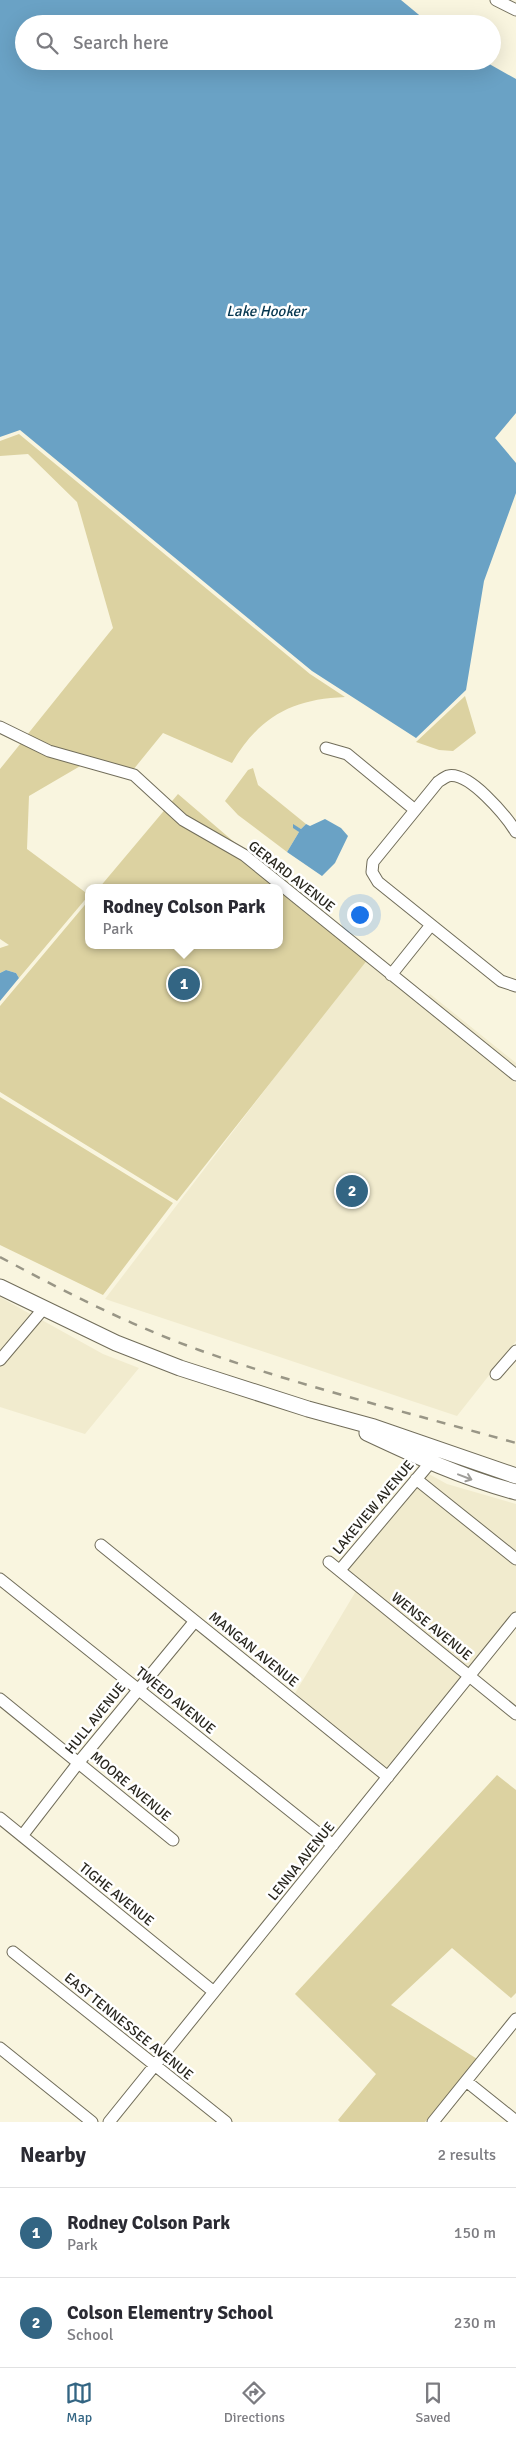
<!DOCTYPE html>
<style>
body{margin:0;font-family:Signika,sans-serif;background:#f7f7f7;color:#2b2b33}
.you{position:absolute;left:359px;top:914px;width:18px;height:18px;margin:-12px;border:4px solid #fff;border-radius:50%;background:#1a73e8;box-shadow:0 0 0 8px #1a73e833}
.badge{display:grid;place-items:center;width:32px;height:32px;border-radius:50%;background:#336583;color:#fff;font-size:16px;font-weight:700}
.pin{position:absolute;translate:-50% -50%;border:2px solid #fff;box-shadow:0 1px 5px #0006}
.popup{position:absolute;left:85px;top:884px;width:198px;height:65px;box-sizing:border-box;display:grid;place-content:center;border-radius:10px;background:#fff;filter:drop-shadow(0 1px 4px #0005);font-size:16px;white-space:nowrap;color:#7c7c81}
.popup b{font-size:19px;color:#2b2b33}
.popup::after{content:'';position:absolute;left:50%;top:100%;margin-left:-10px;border:10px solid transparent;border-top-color:#fff}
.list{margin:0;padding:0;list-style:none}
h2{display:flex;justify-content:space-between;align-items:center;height:65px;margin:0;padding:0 20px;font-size:21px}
h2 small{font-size:16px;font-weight:400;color:#7c7c81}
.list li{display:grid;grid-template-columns:32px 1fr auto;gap:15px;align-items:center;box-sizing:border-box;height:90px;padding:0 20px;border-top:1px solid #e1e1e2}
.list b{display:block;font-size:19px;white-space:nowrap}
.list p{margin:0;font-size:16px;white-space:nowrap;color:#7c7c81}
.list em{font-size:16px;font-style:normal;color:#7c7c81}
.icon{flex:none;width:28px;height:28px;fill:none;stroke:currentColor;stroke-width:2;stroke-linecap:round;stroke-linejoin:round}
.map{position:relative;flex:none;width:516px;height:2122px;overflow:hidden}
.search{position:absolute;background:#fff;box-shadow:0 5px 20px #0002;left:15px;right:15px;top:15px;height:55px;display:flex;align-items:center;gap:12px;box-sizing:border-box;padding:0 18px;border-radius:28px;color:#7c7c81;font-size:19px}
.sheet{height:245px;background:#fff}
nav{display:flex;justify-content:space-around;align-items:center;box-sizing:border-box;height:70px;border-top:1px solid #e1e1e2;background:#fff;font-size:14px;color:#7c7c81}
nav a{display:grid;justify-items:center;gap:2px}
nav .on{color:#336583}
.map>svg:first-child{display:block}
</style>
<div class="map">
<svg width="516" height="2122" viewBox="0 0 516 2122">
<rect width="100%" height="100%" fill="#f9f5df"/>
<path fill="#f1ebce" d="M 365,959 L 516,1083 L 516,1341 L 457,1416 L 105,1299 Z
M 430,994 L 516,1063 L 516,1068 L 427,997 Z
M 0,1297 L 32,1315 L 0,1353 Z
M 40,1319 L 103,1354 L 139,1368 L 85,1434 L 0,1407 L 0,1366 Z
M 427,1473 L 447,1484 L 516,1504 L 516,1553 L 422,1478 Z
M 416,1485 L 516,1565 L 516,1611 L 469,1670 L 346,1569 Z
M 356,1591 L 463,1678 L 388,1771 L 294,1695 Z"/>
<path fill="#dcd2a1" d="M 19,434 L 310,674 L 345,697 C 292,699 259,717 232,763 L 163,733 L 133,770 L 51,746 L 27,735 L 113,628 L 77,502 L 28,454 L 0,456 L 0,441 Z
M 465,696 L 476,733 L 453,751 L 439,750 L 416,742 Z
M 21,743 L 82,765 L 29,796 L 27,849 L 89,895 L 19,978 L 16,973 L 6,970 L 0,973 L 0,948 L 9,945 L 0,939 L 0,769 Z
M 253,768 L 258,785 L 306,824 L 301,829 L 293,825 L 299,832 L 287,852 L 238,815 L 225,801 L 248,770 Z
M 178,794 L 281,882 L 372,954 L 177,1201 L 0,1092 L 0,1006 L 89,900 L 89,945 L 279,945 L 279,888 L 99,888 Z
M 0,1097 L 173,1203 L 103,1295 L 0,1245 Z
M 497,1775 L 516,1790 L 516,1993 L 511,1998 L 452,1948 L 391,2005 L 482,2062 L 425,2122 L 340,2122 L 338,2120 L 376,2074 L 295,1994 Z"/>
<path fill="#6aa2c5" d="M 0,0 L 401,0 L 430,24 L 24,24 L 24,61 L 484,61 L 516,79 L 516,413 L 495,438 L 516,463 L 516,493 L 484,581 L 466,690 L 416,738 L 312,671 L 20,430 L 0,437 Z
M 325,819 L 341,828 L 348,836 L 335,863 L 322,876 L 287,852 L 299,832 L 293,828 L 293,824 L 301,829 L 306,824 L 310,826 Z
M 6,970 L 16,973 L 19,978 L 0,1001 L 0,973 Z"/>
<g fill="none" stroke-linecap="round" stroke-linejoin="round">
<defs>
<path id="minor" d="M 496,0 L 516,10
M 0,727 L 49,751 L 134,775 L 183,820 L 244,855 L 516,1075
M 326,748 L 347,754 L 415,810
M 516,832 C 506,816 469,771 448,776 C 445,777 441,780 438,782 L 373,862 L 372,872 L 378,882 L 501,981 L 516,986
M 391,975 L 431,925
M 0,1360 L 44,1308
M 496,1374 L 516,1351
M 416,1479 L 516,1559
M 101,1545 L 388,1777
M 329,1562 L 516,1714
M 340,1570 L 430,1463
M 0,1579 L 333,1845
M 0,1699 L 173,1840
M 0,1818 L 214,1992
M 22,1836 L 79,1762 L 195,1621
M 13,1952 L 226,2122
M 0,2048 L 92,2122
M 466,2081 L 516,2121
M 109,2122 L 516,1618
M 433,2122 L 516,2019"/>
<path id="major" d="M 0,1287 L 116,1343 L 180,1368 L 308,1409 L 374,1427 L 516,1476
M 367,1433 C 416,1456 463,1478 516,1492"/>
</defs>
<use href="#minor" stroke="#716d5a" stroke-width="13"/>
<use href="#major" stroke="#716d5a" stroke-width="17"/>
<use href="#minor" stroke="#fff" stroke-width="11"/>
<use href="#major" stroke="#fff" stroke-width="15"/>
<path stroke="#999686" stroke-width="2.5" stroke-dasharray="9 9" stroke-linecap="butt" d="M 0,1257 C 65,1292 130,1325 199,1350 C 303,1387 410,1413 516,1443"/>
</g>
<defs><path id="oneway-shaft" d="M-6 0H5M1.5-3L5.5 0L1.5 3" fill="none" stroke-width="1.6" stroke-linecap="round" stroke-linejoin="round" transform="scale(1.25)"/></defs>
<use stroke="#9f9e9a" href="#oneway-shaft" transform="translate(465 1477) rotate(21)"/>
<g text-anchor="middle" stroke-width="5" stroke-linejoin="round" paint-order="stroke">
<g font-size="14" fill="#29271f" stroke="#fff">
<text transform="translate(292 876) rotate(38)" y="5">GERARD AVENUE</text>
<text transform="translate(373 1507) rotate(-50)" y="5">LAKEVIEW AVENUE</text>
<text transform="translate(432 1626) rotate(39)" y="5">WENSE AVENUE</text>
<text transform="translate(254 1649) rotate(39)" y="5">MANGAN AVENUE</text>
<text transform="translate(176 1700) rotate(39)" y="5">TWEED AVENUE</text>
<text transform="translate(95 1718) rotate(-51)" y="5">HULL AVENUE</text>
<text transform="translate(131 1786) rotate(40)" y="5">MOORE AVENUE</text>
<text transform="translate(301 1861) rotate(-51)" y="5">LENNA AVENUE</text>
<text transform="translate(117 1894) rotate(39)" y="5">TIGHE AVENUE</text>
<text transform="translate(129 2026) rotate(39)" y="5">EAST TENNESSEE AVENUE</text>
</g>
<g font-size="15" font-style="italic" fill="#063750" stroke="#fff">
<text x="266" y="316">Lake Hooker</text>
</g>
</g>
</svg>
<div class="you"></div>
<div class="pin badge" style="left:184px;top:984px">1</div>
<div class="popup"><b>Rodney Colson Park</b>Park</div>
<div class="pin badge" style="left:352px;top:1191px">2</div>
<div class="search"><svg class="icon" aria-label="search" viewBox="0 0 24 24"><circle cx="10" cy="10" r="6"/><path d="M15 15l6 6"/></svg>Search here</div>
</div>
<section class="sheet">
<h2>Nearby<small>2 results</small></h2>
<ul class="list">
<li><span class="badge">1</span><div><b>Rodney Colson Park</b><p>Park</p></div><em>150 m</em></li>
<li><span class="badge">2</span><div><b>Colson Elementry School</b><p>School</p></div><em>230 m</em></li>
</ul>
</section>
<nav>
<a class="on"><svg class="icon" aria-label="map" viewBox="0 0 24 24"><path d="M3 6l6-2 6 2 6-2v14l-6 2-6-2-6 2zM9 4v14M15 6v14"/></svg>Map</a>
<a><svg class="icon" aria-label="directions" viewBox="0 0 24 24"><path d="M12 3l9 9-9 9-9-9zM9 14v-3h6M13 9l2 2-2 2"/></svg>Directions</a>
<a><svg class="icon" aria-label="saved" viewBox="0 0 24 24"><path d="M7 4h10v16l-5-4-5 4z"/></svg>Saved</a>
</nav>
